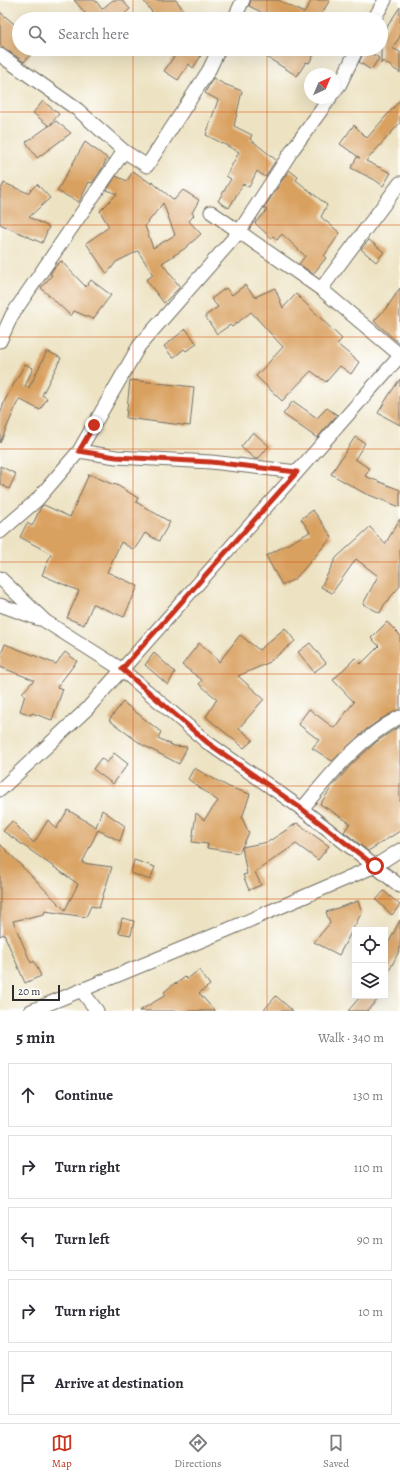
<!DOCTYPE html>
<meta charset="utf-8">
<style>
body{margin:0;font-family:Alegreya,serif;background:#f2f2f3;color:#2b2b33}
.controls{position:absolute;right:12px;bottom:12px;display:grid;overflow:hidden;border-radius:0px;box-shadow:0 4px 16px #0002}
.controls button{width:36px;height:36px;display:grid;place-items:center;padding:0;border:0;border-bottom:1px solid #e1e1e2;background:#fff;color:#2b2b33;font:20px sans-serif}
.compass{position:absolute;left:304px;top:68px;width:36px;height:36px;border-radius:50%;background:#fff;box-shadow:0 4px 16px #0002;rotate:44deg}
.scale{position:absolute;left:12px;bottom:10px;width:48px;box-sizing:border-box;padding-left:4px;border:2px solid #2b2b2b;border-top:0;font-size:11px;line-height:14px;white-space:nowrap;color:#2b2b2b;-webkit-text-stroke:3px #fff;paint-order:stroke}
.stop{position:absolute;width:12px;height:12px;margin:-9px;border:3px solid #c8321e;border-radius:50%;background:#fff}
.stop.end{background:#c8321e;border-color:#fff;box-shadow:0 1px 4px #0008}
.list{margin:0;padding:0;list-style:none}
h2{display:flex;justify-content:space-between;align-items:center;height:52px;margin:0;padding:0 16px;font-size:17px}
h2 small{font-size:13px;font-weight:400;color:#7c7c81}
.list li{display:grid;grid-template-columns:26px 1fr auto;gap:12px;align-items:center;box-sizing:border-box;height:64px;margin:0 8px 8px;padding:0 8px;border:1px solid #e1e1e2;border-radius:0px}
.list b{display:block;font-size:15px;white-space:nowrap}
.list em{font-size:13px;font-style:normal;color:#7c7c81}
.icon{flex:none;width:22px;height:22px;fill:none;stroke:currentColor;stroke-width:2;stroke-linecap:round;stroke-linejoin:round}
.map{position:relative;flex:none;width:400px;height:1011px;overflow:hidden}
.search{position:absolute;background:#fff;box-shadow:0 4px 16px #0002;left:12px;right:12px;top:12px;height:44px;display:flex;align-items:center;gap:10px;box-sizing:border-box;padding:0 14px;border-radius:22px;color:#7c7c81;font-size:15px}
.sheet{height:412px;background:#fff}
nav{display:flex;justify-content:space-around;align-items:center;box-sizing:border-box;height:56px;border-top:1px solid #e1e1e2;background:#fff;font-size:11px;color:#7c7c81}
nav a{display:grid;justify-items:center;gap:2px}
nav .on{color:#c8321e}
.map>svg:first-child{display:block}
</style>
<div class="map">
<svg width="400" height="1011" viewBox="0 0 400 1011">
<rect width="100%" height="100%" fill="#fff"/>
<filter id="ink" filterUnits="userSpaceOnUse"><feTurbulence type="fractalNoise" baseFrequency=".025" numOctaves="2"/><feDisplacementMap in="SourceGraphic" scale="8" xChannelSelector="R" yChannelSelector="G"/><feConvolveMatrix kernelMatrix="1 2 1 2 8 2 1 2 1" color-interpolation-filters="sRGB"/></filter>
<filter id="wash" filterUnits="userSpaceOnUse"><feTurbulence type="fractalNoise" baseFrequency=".012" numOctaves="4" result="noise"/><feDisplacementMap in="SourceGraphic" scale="16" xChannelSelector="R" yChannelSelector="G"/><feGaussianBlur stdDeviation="0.9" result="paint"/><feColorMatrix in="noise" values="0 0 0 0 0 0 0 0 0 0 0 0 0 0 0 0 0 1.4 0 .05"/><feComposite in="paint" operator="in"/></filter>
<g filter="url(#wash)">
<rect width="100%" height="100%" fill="#ede3c3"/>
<g id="blocks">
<path fill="#d9a160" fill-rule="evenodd" d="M 74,0 L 95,0 L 102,9 L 113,0 L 122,0 L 130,9 L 119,19 L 90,19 Z
M 143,0 L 176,0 L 190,19 L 157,19 Z
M 251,0 L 278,0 L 304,13 L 312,0 L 330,0 L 318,19 L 262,19 L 265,14 L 249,6 Z
M 400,7 L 400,37 L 392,48 L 400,52 L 400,73 L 383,61 L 381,64 L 381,36 Z
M 0,12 L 19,28 L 19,49 L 35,49 L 24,62 L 0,45 Z
M 179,49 L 190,49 L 201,56 L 193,68 L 189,64 L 178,80 L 164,71 Z
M 254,49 L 317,49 L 309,63 L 306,62 L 297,76 Z
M 365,49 L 379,58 L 371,70 L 359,62 Z
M 213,78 L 224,84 L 242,91 L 234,126 L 252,135 L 250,139 L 276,160 L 265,177 L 257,171 L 249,187 L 243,184 L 229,208 L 218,201 L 231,179 L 226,176 L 239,152 L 206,135 L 218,100 L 205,93 Z
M 400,100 L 400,123 L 366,161 L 391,173 L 383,186 L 375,180 L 351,168 L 357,157 L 360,158 L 340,144 L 354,125 L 367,138 Z
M 43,101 L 59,114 L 49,126 L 56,121 L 71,133 L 37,158 L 26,142 L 49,126 L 33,113 Z
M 85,142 L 107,158 L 103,167 L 92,183 L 89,182 L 79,202 L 57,191 Z
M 289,170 L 298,177 L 296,180 L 327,205 L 321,217 L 340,233 L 324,256 L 326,258 L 313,274 L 299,264 L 305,256 L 282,234 L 277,240 L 273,236 L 271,238 L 255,223 L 267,210 L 264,208 Z
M 133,171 L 152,184 L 152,182 L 174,200 L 183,190 L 199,200 L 192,213 L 194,215 L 189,221 L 201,234 L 184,249 L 162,263 L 180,287 L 164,303 L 146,280 L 153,275 L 138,251 L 116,262 L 107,274 L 86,243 L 109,227 L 100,211 L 117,194 L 107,190 L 116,176 L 127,181 ZM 163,203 L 175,235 L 153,248 L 145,226 Z
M 4,183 L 28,193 L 37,184 L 50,198 L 29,217 L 49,227 L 42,243 L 0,224 L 0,191 Z
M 369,240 L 384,252 L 376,262 L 361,249 Z
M 61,261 L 86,287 L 91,280 L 111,295 L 93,319 L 74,311 L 71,316 L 41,288 L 52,275 L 50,274 L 54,268 Z
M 245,285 L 255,297 L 275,288 L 283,308 L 296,294 L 342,339 L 337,344 L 359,362 L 351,374 L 340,366 L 326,382 L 311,371 L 282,401 L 256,376 L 283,347 L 251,312 L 232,327 L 230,325 L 217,334 L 205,316 L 218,307 L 211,299 L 226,288 L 232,295 Z
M 400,288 L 400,344 L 374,321 L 388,306 Z
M 186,329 L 197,344 L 186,351 L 184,349 L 173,358 L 164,346 Z
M 47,351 L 61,358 L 42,395 L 47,398 L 40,410 L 19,399 L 0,443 L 0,415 L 4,402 L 25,364 L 33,368 L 25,386 L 29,388 Z
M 400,379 L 400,425 L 378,413 L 389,395 Z
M 130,380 L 194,387 L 190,426 L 126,418 Z
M 293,401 L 317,418 L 327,408 L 337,415 L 317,438 L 283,414 Z
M 253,432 L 269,446 L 258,459 L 255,459 L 241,447 Z
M 355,437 L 365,443 L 355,459 L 370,469 L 365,476 L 400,490 L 400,507 L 364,493 L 331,474 Z
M 0,466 L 16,474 L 9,489 L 0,484 Z
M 89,474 L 114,485 L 115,484 L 138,498 L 136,502 L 170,522 L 159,541 L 145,533 L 134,550 L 121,542 L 107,572 L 138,586 L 124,617 L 93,604 L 84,625 L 67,618 L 79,591 L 42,575 L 51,554 L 20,537 L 27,523 L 32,526 L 41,507 L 44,505 L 70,517 Z
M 313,510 L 332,537 L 295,579 L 282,585 L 266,556 L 310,532 L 301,519 Z
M 400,519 L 400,586 L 384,605 L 380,613 L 363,604 L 378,576 L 356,559 L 332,593 L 321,587 L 336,558 L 370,527 L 385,544 Z
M 387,622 L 400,635 L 400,709 L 381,719 L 367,729 L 332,761 L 312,748 L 319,740 L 298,724 L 309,709 L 334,728 L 354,702 L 333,680 L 355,658 L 361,664 L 379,646 L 371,638 Z
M 285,628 L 295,641 L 268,663 L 238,676 L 264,699 L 239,728 L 253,740 L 244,748 L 206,717 L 217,699 L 199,684 L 202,680 L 182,665 L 199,643 L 210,652 L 219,662 L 240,635 L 259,650 Z
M 310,643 L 326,663 L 314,672 L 298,652 Z
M 5,644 L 56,664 L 65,652 L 77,661 L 57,687 L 63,689 L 52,720 L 32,713 L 31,715 L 20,711 L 25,695 L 22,693 L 34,680 L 0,667 L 0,657 Z
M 154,653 L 175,672 L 168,685 L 145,665 Z
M 123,702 L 161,732 L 158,738 L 174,746 L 187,747 L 179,764 L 141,744 L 109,720 Z
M 400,726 L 400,831 L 368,851 L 344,832 L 350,823 L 320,804 L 334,784 L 352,764 L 376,742 Z
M 114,753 L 128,764 L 113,784 L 93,769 L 101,758 L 107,763 Z
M 194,768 L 229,787 L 250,794 L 242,818 L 249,833 L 239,853 L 207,848 L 208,844 L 192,842 L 196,813 L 204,820 L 218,801 L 188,779 Z
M 68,810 L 96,827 L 102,810 L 125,826 L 120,841 L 98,830 L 82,863 L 112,867 L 99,908 L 91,906 L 86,917 L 45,911 L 44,914 L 13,921 L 31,963 L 34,961 L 41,976 L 25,983 L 4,934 L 0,936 L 0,844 L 65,910 L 78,884 L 3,831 L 12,821 L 34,843 L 48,820 L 56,829 Z
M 297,823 L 329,846 L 318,860 L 296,844 L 255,872 L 261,885 L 249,890 L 243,875 L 247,874 L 242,847 L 268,842 Z
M 134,860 L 155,867 L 150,880 L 131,873 Z
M 384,891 L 400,905 L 392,915 L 376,900 Z
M 358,901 L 362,912 L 339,955 L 314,942 L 330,923 L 326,912 Z
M 122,918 L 134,921 L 131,935 L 119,933 Z
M 400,920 L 400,949 L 385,979 L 385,950 Z
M 199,970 L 210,985 L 199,993 L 215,1011 L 139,1011 L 166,995 L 164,992 L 175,983 L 176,984 L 185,977 L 187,979 Z
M 276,996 L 293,1011 L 263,1011 Z
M 361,996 L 381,996 L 367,1011 L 348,1011 Z"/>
</g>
</g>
<g filter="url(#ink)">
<use href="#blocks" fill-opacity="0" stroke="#6f6b60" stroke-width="1"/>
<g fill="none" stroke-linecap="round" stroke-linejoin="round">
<defs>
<path id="street" d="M 234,19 L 243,0
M 374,19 L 385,0
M 0,55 L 78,110 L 124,151 L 147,166 L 209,70 L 219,49
M 334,92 L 340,84 L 357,49
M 211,212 L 321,289 L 400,355
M 321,289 L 400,183
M 0,341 L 12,315 L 124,151
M 79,451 L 116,457 L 211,462 L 297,472
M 0,532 L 37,500 L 79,451 L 139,346 L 239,232 L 293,149 L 330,98
M 0,578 L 45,621 L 121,669 L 208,743 L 302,809 L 400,886
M 0,605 L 39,619
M 0,790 L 87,709 L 400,356
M 302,809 C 330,775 359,738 400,717
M 82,991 L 97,1011
M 31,1011 L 227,930 L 375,866 L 400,850"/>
</defs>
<use href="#street" stroke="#6f6b60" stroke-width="15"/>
<use href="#street" stroke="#fff" stroke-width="13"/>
</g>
</g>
<g fill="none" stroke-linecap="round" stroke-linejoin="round" filter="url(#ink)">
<path stroke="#c8321e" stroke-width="5" d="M 94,425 L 79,451 L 116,457 L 211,462 L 297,472 L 122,669 L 208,743 L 302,809 L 375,866"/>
</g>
<path fill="none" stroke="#d5540f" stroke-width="1" stroke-opacity="0.55" d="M 133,0 L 133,19M 267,0 L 267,19M 133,49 L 133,1011M 267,49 L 267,1011M 0,112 L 400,112M 0,225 L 400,225M 0,337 L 400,337M 0,449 L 400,449M 0,562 L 400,562M 0,674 L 400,674M 0,786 L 400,786M 0,899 L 400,899"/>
</svg>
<div class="controls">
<button><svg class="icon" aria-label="locate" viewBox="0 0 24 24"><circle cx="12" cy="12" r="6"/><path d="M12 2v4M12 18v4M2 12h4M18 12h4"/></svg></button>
<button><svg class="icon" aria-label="layers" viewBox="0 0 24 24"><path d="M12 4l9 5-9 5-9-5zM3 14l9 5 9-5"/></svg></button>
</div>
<svg class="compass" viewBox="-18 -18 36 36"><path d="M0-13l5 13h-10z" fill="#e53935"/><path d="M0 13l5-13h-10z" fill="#7c7c81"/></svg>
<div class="scale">20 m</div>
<div class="stop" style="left:375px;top:866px"></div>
<div class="stop end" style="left:94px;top:425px"></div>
<div class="search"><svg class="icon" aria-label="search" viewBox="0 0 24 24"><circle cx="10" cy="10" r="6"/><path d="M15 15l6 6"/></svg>Search here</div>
</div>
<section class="sheet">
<h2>5 min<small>Walk · 340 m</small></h2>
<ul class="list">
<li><svg class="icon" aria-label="ahead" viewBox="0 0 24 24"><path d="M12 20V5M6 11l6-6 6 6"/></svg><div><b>Continue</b></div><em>130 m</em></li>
<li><svg class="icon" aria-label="right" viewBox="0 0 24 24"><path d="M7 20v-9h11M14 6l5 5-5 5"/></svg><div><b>Turn right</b></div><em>110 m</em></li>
<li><svg class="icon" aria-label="left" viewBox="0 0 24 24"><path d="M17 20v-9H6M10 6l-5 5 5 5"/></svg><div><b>Turn left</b></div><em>90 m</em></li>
<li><svg class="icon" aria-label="right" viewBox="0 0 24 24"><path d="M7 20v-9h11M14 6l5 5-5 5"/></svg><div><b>Turn right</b></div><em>10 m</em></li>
<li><svg class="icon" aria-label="arrive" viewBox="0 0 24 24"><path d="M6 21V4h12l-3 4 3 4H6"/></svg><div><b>Arrive at destination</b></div></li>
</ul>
</section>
<nav>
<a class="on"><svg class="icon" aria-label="map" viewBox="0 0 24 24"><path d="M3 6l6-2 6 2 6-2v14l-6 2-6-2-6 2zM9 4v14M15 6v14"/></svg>Map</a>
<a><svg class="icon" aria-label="directions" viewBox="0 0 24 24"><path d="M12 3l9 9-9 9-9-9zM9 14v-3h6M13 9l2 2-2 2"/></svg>Directions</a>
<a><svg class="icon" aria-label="saved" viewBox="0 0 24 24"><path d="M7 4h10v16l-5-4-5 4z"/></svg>Saved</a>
</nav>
